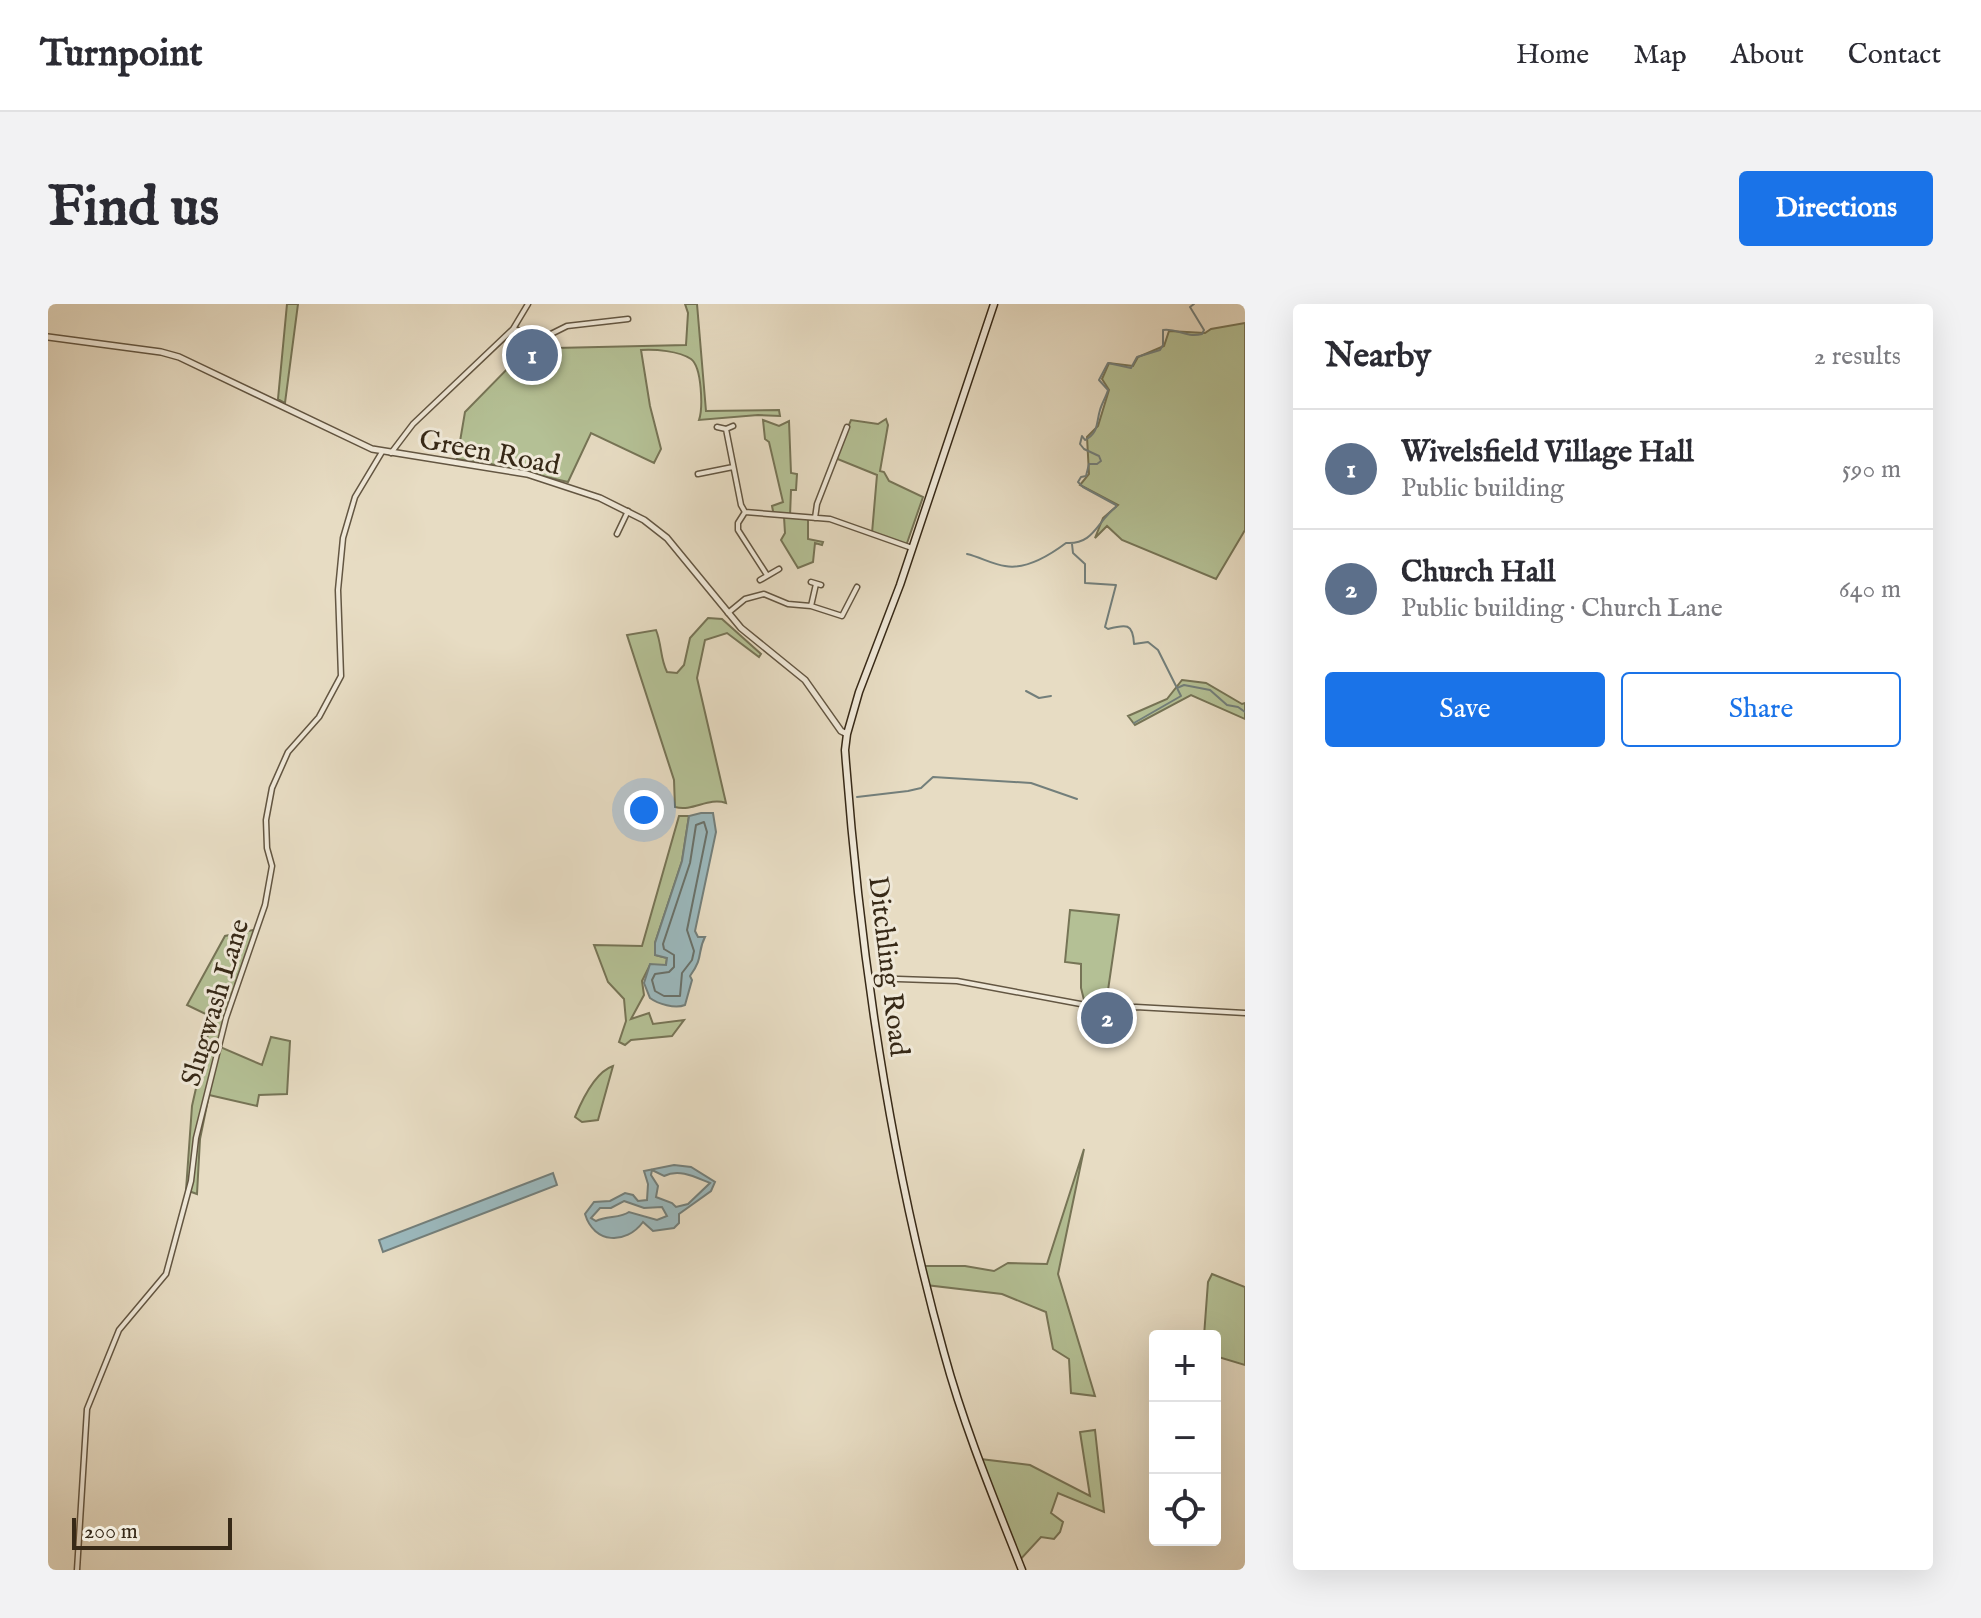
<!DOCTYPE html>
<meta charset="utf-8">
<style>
body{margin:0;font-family:"IM FELL English",serif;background:#f2f2f3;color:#2b2b33}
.controls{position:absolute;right:24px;bottom:24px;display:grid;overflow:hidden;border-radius:8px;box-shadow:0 8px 32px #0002}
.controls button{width:72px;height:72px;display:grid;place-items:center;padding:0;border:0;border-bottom:2px solid #e1e1e2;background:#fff;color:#2b2b33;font:40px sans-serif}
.scale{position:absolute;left:24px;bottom:20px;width:160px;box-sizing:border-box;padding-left:8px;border:4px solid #372917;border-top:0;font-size:22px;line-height:28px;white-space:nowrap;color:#372917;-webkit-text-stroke:6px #efe8d8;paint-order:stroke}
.you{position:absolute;left:596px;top:506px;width:28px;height:28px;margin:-20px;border:6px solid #fff;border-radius:50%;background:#1a73e8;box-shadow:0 0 0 12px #1a73e833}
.badge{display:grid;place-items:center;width:52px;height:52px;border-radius:50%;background:#1a73e8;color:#fff;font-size:26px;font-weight:700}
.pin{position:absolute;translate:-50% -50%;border:4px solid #fff;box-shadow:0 2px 8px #0006}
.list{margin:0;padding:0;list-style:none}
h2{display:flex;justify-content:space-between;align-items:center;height:104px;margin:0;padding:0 32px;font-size:34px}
h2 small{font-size:26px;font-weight:400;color:#7c7c81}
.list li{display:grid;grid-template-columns:52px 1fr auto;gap:24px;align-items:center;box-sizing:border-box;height:120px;padding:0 32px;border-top:2px solid #e1e1e2}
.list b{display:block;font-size:30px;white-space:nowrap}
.list p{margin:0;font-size:26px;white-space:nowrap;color:#7c7c81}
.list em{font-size:26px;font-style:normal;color:#7c7c81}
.actions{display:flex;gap:16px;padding:24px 32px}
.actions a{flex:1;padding:18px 0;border:2px solid #1a73e8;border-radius:8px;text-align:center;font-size:28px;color:#1a73e8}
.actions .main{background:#1a73e8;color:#fff}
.icon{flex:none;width:44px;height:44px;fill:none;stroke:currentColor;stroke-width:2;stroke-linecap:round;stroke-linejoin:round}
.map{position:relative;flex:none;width:1197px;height:1266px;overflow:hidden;border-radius:8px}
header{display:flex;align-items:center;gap:48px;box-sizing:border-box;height:112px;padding:0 40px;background:#fff;border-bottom:2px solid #e1e1e2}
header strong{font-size:38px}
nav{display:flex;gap:44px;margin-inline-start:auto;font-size:28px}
.intro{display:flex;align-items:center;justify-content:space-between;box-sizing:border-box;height:192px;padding:0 48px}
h1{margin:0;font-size:56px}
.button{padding:20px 36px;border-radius:8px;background:#1a73e8;color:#fff;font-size:28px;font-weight:700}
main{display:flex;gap:48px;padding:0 48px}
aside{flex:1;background:#fff;border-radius:8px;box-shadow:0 8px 32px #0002}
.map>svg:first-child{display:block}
</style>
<header>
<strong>Turnpoint</strong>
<nav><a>Home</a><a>Map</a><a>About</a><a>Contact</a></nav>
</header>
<div class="intro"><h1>Find us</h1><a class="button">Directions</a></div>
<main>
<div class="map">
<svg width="1197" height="1266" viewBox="0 0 1197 1266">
<rect width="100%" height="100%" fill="#e7dcc3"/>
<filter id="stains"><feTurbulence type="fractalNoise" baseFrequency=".0025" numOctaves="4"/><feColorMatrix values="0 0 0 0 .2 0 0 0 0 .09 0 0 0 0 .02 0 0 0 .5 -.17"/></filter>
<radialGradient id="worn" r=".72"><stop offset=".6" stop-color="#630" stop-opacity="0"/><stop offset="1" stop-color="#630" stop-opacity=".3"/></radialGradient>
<path fill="#b4c095" stroke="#767456" stroke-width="2" d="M 239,0 L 250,0 L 237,99 L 230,95 Z
M 637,0 L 649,0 L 658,107 L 731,106 L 732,112 L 710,111 L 651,116 C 655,104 654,63 643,55 C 631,47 607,45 593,46 L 602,102 L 613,145 L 606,159 L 543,129 L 520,178 L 443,160 L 409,155 L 417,108 L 467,57 L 467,45 L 474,43 L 507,44 L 638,41 L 640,9 Z
M 1197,19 L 1197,226 L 1168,275 L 1074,236 L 1059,222 L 1047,234 L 1055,214 L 1070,201 L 1032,181 L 1041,170 L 1039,133 L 1050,122 L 1061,86 L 1054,75 L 1061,59 L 1085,62 L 1090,53 L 1116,42 L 1121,27 L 1157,29 L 1163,25 Z
M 838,115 L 840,121 L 832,167 L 836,168 L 841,177 L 875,193 L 858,242 L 824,229 L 829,171 L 787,154 L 803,116 L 830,120 Z
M 715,116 L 731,122 L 741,117 L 743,169 L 749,170 L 748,186 L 743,186 L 742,212 L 760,214 L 760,235 L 775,238 L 774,241 L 767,239 L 765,258 L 750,264 L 733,236 L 737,229 L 736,213 L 726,212 L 724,202 L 735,198 L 721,138 L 717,135 Z
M 660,314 L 674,315 L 713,350 L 711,353 L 679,329 L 657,336 L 649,374 L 678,499 C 660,493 645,508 627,503 L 626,476 L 579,331 L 608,326 C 614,341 612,354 619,368 L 629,369 L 636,361 L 642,334 Z
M 1134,376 L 1158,379 L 1194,400 L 1197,399 L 1197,415 L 1143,391 L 1087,421 L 1080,412 L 1119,395 Z
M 631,512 L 641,512 L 634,557 L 607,639 L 607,651 L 619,654 L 618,661 L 602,661 L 594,677 L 596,691 L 583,715 L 601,709 L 605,720 L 636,716 L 624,732 L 583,736 L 577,741 L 571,738 L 578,717 L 576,695 L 560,678 L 546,641 L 594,642 Z
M 1022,606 L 1071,611 L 1059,693 L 1047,691 L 1045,700 L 1036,696 L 1033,684 L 1033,660 L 1017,658 Z
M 205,626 L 208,627 L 188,678 L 172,743 L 214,761 L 223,733 L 242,737 L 239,790 L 211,791 L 209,802 L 161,791 L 152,835 L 149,890 L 138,886 L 144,802 L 164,713 L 139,701 L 177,632 Z
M 565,762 L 550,816 L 534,818 L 527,813 C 534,796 547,768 565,762 Z
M 1036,845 L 1010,970 L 1047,1092 L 1023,1089 L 1021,1055 L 1005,1045 L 998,1008 L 954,990 L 878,981 L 874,962 L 917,962 L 946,967 L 960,959 L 999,960 Z
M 1164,970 L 1197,983 L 1197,1061 L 1167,1052 L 1167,1032 L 1156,1032 L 1160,978 Z
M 1047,1126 L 1056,1208 L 1010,1189 L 1003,1209 L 1015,1218 L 1012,1228 L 1006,1235 L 993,1233 L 971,1257 L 932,1155 L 982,1161 L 1042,1192 L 1032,1128 Z"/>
<path fill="#9bb9be" stroke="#737f7b" stroke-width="2" fill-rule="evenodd" d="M 653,509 L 665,509 L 668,528 L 647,627 L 650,633 L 657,633 C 649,648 656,653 642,672 L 644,676 L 637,701 C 627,705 610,700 602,694 L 596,679 L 602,660 L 618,661 L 619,654 L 607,651 L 607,639 L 634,557 L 641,512 Z
M 626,861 L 643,863 L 667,878 L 663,887 L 631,910 L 631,919 L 626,924 L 605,927 L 595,918 C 578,941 546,940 537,910 L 546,898 L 562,897 L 577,889 L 585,891 L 590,897 L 599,896 L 600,880 L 596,867 ZM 604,866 L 616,872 C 632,864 649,874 662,879 L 640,900 L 628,903 L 624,899 L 608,893 L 610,882 L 603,871 ZM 576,897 L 596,904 L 614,903 L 619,912 L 609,916 L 581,908 C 573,914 559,912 548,917 L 543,914 L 552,904 L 563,904 Z
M 505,869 L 509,881 L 335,948 L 331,936 Z"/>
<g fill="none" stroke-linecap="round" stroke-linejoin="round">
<path stroke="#69716a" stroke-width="2" d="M 656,518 L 659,528 L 639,626 L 646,647 L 644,656 L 634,669 L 632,692 L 616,692 L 607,687 L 604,676 L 607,670 L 621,668 L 626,663 L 626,651 L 616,645 L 615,640 L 642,559 L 648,521 Z"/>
<path stroke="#737f7b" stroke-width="2" d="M 1024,240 L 1025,249 L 1037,260 L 1037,279 L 1068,281 L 1057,323 L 1060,325 C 1078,320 1085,319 1086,340 L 1100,338 L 1110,346 L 1129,384 L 1136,381 L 1162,386 L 1179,401 L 1190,403 L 1197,408
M 919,250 C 932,253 946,261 957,262 C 978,266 1002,251 1018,239 C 1046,241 1049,217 1068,203 L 1068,201 L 1035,183 L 1030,178 L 1033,173 L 1038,172 L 1041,160 L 1049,160 L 1053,157 L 1051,152 L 1036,145 L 1032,140 L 1034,132 L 1037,136 C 1051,129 1048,119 1052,106 C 1054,99 1058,93 1060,86 L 1051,76 L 1060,59 L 1083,64 L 1089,53 L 1112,46 L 1115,41 L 1115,26 C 1130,24 1137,34 1154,30 L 1156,26 L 1142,3 L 1146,0
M 978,387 L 991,394 L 1003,392
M 1086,419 L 1133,392 L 1129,384
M 809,493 L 860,487 L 873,484 L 885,473 L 983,479 L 1029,495"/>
<defs>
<path id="minor" d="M 465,25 L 497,33 L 519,22 L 580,15
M 669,123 L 678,125 L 685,122
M 678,125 L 693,201 L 697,208 L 690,219 L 690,226 L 719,271
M 343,149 L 365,120 L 465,25 L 480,0
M 650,170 L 685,163
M 697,208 L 782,215 L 864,244
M 767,214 L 769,200 L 799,123
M 569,230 L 580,207
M 712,276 L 731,265
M 763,278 L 773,281
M 763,302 L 768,280
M 680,309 L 697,295 L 716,290 L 740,300 L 763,302 L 794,312 L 809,283
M 821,674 L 909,677 L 1054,704 L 1088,703 L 1197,709
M 29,1266 L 39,1105 L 71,1026 L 118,970 L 143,877 L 148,834 L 178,714 L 217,601 L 224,562 L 219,544 L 218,516 L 224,484 L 240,448 L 271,413 L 293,372 L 290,286 L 295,234 L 307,193 L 334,148"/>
<path id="tertiary" d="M 0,33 L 113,48 L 131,53 L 324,145 L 479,170 L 552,194 L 596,216 L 619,234 L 693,324 L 757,376 L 793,427 L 799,430"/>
<path id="secondary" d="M 946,0 L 852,281 L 811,388 L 799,430 L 797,446 C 812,650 841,852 896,1049 C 916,1123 946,1195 974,1266"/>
</defs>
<use href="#minor" stroke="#635642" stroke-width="7"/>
<use href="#tertiary" stroke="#635642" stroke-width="8"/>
<use href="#secondary" stroke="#372917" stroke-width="9"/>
<use href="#minor" stroke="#efe8d8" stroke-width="4"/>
<use href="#tertiary" stroke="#efe8d8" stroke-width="5"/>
<use href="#secondary" stroke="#efe8d8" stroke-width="6"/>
</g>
<g text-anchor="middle" stroke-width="6" stroke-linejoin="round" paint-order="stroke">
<g font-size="28" fill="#372917" stroke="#efe8d8">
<text transform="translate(442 147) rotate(11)" y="10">Green Road</text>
<text transform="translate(842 662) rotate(83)" y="10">Ditchling Road</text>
<text transform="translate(166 698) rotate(-73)" y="10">Slugwash Lane</text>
</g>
</g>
<rect width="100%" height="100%" filter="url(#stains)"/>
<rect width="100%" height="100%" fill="url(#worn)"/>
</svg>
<div class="controls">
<button>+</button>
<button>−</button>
<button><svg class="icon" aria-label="locate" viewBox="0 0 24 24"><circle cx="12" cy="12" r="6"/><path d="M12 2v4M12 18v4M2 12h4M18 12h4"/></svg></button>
</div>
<div class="scale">200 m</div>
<div class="you"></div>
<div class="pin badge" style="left:484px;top:51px;background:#5c6f8a">1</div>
<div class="pin badge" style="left:1059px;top:714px;background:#5c6f8a">2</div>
</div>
<aside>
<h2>Nearby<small>2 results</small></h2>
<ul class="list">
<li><span class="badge" style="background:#5c6f8a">1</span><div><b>Wivelsfield Village Hall</b><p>Public building</p></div><em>590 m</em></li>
<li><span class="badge" style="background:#5c6f8a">2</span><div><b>Church Hall</b><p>Public building · Church Lane</p></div><em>640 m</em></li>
</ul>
<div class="actions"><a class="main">Save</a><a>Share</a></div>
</aside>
</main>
